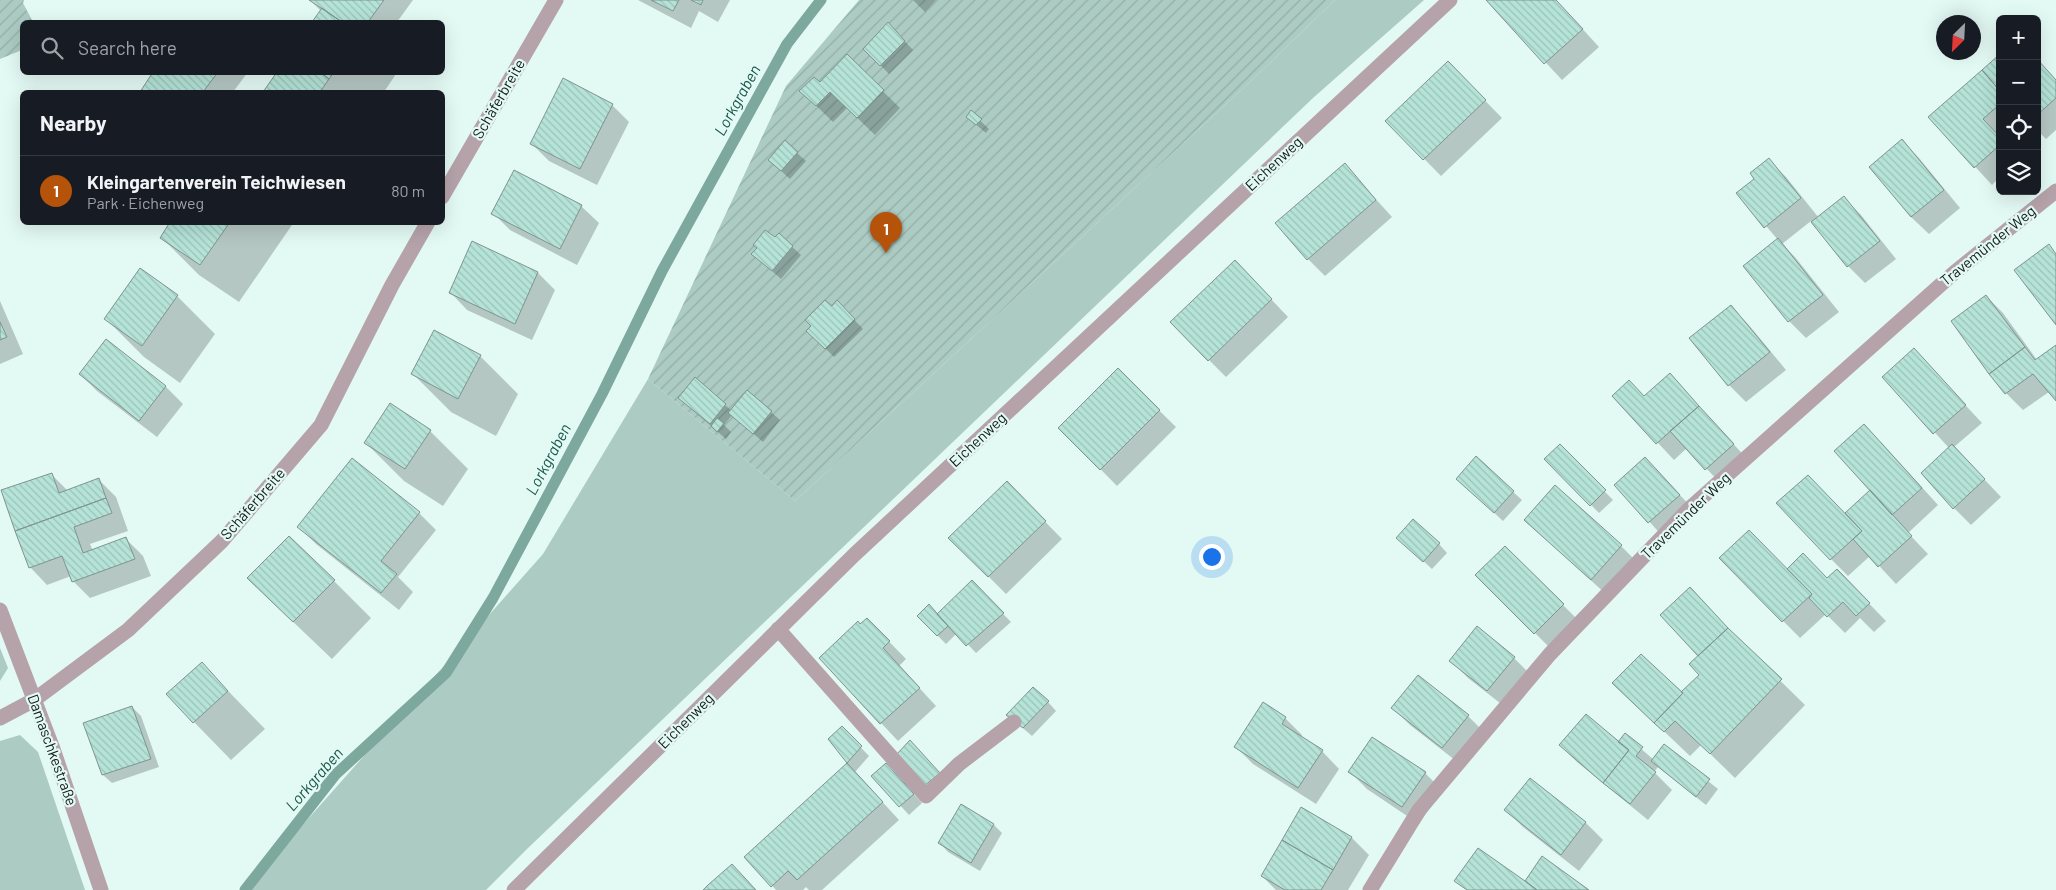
<!DOCTYPE html>
<meta charset="utf-8">
<style>
body{margin:0;font-family:Barlow,sans-serif;background:#20242c;color:#f1f3f6}
.controls{position:absolute;right:15px;top:15px;display:grid;overflow:hidden;border-radius:8px;box-shadow:0 5px 20px #0002}
.controls button{width:45px;height:45px;display:grid;place-items:center;padding:0;border:0;border-bottom:1px solid #363941;background:#171b24;color:#f1f3f6;font:25px sans-serif}
.compass{position:absolute;left:1936px;top:15px;width:45px;height:45px;border-radius:50%;background:#171b24;box-shadow:0 5px 20px #0002;rotate:204deg}
.you{position:absolute;left:1211px;top:556px;width:18px;height:18px;margin:-12px;border:4px solid #fff;border-radius:50%;background:#1a73e8;box-shadow:0 0 0 8px #1a73e833}
.badge{display:grid;place-items:center;width:32px;height:32px;border-radius:50%;background:#b45309;color:#fff;font-size:16px;font-weight:700}
.pin{position:absolute;translate:-50% -41px;filter:drop-shadow(0 1px 2px #0008)}
.pin::after{content:'';position:absolute;top:26px;width:18px;height:15px;background:inherit;clip-path:polygon(0 0,100% 0,50% 100%)}
.list{margin:0;padding:0;list-style:none}
h2{display:flex;justify-content:space-between;align-items:center;height:65px;margin:0;padding:0 20px;font-size:21px}
h2 small{font-size:16px;font-weight:400;color:#9ea1a6}
.list li{display:grid;grid-template-columns:32px 1fr auto;gap:15px;align-items:center;box-sizing:border-box;height:70px;padding:0 20px;border-top:1px solid #363941}
.list b{display:block;font-size:19px;white-space:nowrap}
.list p{margin:0;font-size:16px;white-space:nowrap;color:#9ea1a6}
.list em{font-size:16px;font-style:normal;color:#9ea1a6}
.icon{flex:none;width:28px;height:28px;fill:none;stroke:currentColor;stroke-width:2;stroke-linecap:round;stroke-linejoin:round}
.map{position:relative;flex:none;width:2056px;height:890px;overflow:hidden}
.search{position:absolute;background:#171b24;box-shadow:0 5px 20px #0002;left:20px;top:20px;width:425px;height:55px;display:flex;align-items:center;gap:12px;box-sizing:border-box;padding:0 18px;border-radius:8px;color:#9ea1a6;font-size:19px}
.panel{position:absolute;background:#171b24;box-shadow:0 5px 20px #0002;left:20px;top:90px;width:425px;height:135px;border-radius:8px}
.map>svg:first-child{display:block}
</style>
<div class="map">
<svg width="2056" height="890" viewBox="0 0 2056 890">
<defs>
<pattern id="garden-furrows" width="10" height="10" patternUnits="userSpaceOnUse" patternTransform="scale(1.25)"><rect width="10" height="10" fill="#accbc3"/><path d="M-1 1l2-2M0 10L10 0M9 11l2-2" fill="none" stroke="#93aea7"/></pattern>
<pattern id="building-back-hatch" width="6" height="6" patternUnits="userSpaceOnUse" patternTransform="scale(1.25)"><rect width="6" height="6" fill="#b5e3d8"/><path d="M-1 5l2 2M0 0l6 6M5-1l2 2" fill="none" stroke="#9bc2b9"/></pattern>
</defs>
<rect width="100%" height="100%" fill="#e3f9f4"/>
<path fill="#accbc3" d="M 1335,0 L 1424,0 L 1313,98 L 527,849 L 486,890 L 245,890 L 543,554 L 648,379 L 795,501 L 1250,82 Z
M 0,648 L 8,668 L 0,681 Z
M 20,735 L 38,752 L 85,890 L 0,890 L 0,741 Z"/>
<path fill="url(#garden-furrows)" d="M 0,0 L 24,0 L 23,3 L 33,22 L 22,22 L 22,50 L 0,59 Z
M 859,0 L 1335,0 L 1250,82 L 795,501 L 648,379 L 786,86 Z"/>
<path fill="#0003" d="M 310,0 L 413,0 L 397,22 L 313,22 L 321,11 Z
M 638,0 L 730,0 L 718,22 L 699,11 L 691,28 Z
M 913,0 L 936,0 L 925,12 Z
M 1488,0 L 1556,0 L 1599,47 L 1562,80 Z
M 897,33 L 913,50 L 889,74 L 865,49 Z
M 847,56 L 900,108 L 875,135 L 847,108 L 833,122 L 801,91 L 820,84 Z
M 2000,56 L 2000,177 L 1992,185 L 1930,118 Z
M 2037,59 L 2056,80 L 2056,130 L 2046,139 L 2037,130 Z
M 155,72 L 178,76 L 180,72 L 248,72 L 233,92 L 142,92 Z
M 279,72 L 395,72 L 396,74 L 384,92 L 265,92 Z
M 1465,80 L 1502,118 L 1441,176 L 1387,121 Z
M 612,105 L 629,122 L 597,185 L 549,161 L 532,144 Z
M 971,112 L 989,129 L 986,133 L 967,117 Z
M 1902,141 L 1919,158 L 1960,208 L 1929,234 L 1911,217 Z
M 797,153 L 806,161 L 790,179 L 769,160 Z
M 1769,160 L 1786,177 L 1819,218 L 1844,198 L 1861,215 L 1896,259 L 1865,283 L 1848,266 L 1811,221 L 1782,244 L 1795,257 L 1839,312 L 1806,338 L 1789,321 L 1778,240 L 1738,193 L 1756,179 Z
M 1345,165 L 1392,217 L 1325,276 L 1308,259 Z
M 581,206 L 599,223 L 577,265 L 510,230 L 493,213 Z
M 172,222 L 294,222 L 239,302 L 199,275 L 161,237 Z
M 779,235 L 801,255 L 781,279 L 753,254 Z
M 473,243 L 538,273 L 555,290 L 532,340 L 467,310 L 450,292 Z
M 1252,279 L 1288,317 L 1226,377 L 1209,360 Z
M 177,296 L 215,334 L 180,383 L 144,357 L 106,319 Z
M 1986,296 L 2003,313 L 2037,360 L 2056,346 L 2056,400 L 2049,392 L 2023,410 L 2006,393 L 1952,321 Z
M 0,301 L 23,354 L 0,364 Z
M 1731,307 L 1748,324 L 1786,370 L 1746,402 L 1729,385 Z
M 832,308 L 846,311 L 863,329 L 834,357 L 808,331 Z
M 106,341 L 166,387 L 183,404 L 157,437 L 97,391 L 80,374 Z
M 1914,350 L 1982,423 L 1954,447 L 2001,497 L 1971,525 L 1954,508 L 1949,448 L 1884,377 Z
M 480,356 L 518,394 L 496,436 L 451,412 L 413,374 Z
M 1118,370 L 1176,427 L 1117,486 L 1060,428 Z
M 1670,375 L 1750,462 L 1723,486 L 1687,448 L 1674,460 L 1614,396 L 1645,397 Z
M 748,392 L 780,420 L 763,442 L 732,415 L 724,425 L 731,432 L 726,439 L 688,406 L 725,405 L 732,411 Z
M 430,431 L 468,469 L 443,506 L 404,481 L 366,443 Z
M 1881,442 L 1938,505 L 1908,533 L 1928,554 L 1896,584 L 1870,556 L 1848,576 L 1831,559 L 1845,514 L 1872,490 Z
M 1560,446 L 1613,500 L 1599,513 L 1546,459 Z
M 1476,458 L 1522,500 L 1503,521 L 1466,487 Z
M 1645,458 L 1696,512 L 1666,540 L 1616,485 Z
M 51,474 L 68,491 L 99,480 L 116,497 L 128,531 L 90,544 L 93,551 L 126,539 L 143,556 L 151,576 L 90,598 L 73,581 L 71,576 L 47,585 L 30,567 Z
M 1024,500 L 1062,539 L 1006,594 L 950,538 Z
M 419,513 L 436,530 L 398,577 L 413,592 L 399,610 L 316,544 L 299,527 Z
M 1525,520 L 1621,546 L 1638,563 L 1608,596 Z
M 1439,544 L 1447,553 L 1432,569 L 1407,546 Z
M 1505,547 L 1580,622 L 1552,650 L 1477,575 Z
M 1721,558 L 1787,570 L 1854,588 L 1886,621 L 1874,632 L 1860,618 L 1845,633 L 1826,614 L 1800,638 Z
M 334,581 L 371,618 L 332,659 L 287,616 Z
M 972,582 L 1011,622 L 976,653 L 957,633 L 946,644 L 918,616 L 938,615 Z
M 1690,589 L 1740,641 L 1805,705 L 1735,778 L 1701,745 L 1690,756 L 1631,700 L 1681,694 L 1701,675 Z
M 867,619 L 906,659 L 899,666 L 936,706 L 898,741 L 820,658 Z
M 1514,658 L 1531,675 L 1505,707 L 1468,678 L 1451,661 Z
M 202,664 L 265,729 L 231,760 L 194,722 Z
M 1048,702 L 1056,711 L 1032,736 L 1017,723 Z
M 1263,704 L 1285,718 L 1302,735 L 1301,738 L 1322,751 L 1339,769 L 1316,804 L 1253,764 L 1236,747 Z
M 132,707 L 141,716 L 159,767 L 112,783 L 103,775 L 85,724 Z
M 1393,708 L 1468,716 L 1485,733 L 1460,764 L 1410,725 Z
M 842,728 L 869,756 L 855,772 L 899,820 L 822,890 L 809,890 L 806,887 L 803,890 L 776,890 L 746,857 L 848,764 L 830,739 Z
M 1625,735 L 1654,760 L 1664,746 L 1718,789 L 1706,805 L 1658,767 L 1654,772 L 1672,790 L 1648,820 L 1577,762 L 1560,745 L 1618,743 Z
M 1350,772 L 1425,773 L 1442,790 L 1419,824 L 1367,789 Z
M 894,773 L 922,803 L 909,815 L 873,776 Z
M 1530,780 L 1586,823 L 1603,840 L 1579,871 L 1523,827 L 1506,810 Z
M 962,806 L 994,825 L 1002,833 L 980,871 L 948,852 L 940,843 Z
M 1302,809 L 1352,838 L 1369,855 L 1348,890 L 1276,890 L 1262,876 Z"/>
<g fill="none" stroke-linecap="round" stroke-linejoin="round">
<path stroke="#7ca89e" stroke-width="11" d="M 245,890 L 335,775 L 446,673 L 493,598 L 602,394 L 662,271 L 787,44 L 821,0"/>
</g>
<path fill="url(#building-back-hatch)" stroke="#7f948f" d="M 309,0 L 384,0 L 368,22 L 342,22 Z
M 651,0 L 679,0 L 673,11 Z
M 691,0 L 703,0 L 701,5 Z
M 1486,0 L 1556,0 L 1583,29 L 1544,64 Z
M 322,8 L 342,22 L 312,22 Z
M 888,22 L 905,41 L 880,66 L 863,49 Z
M 847,54 L 884,90 L 857,118 L 830,92 L 816,106 L 799,91 L 814,77 L 820,82 Z
M 2000,54 L 2000,91 L 1982,70 Z
M 2037,59 L 2056,80 L 2056,98 L 2037,115 Z
M 1448,61 L 1486,100 L 1423,160 L 1385,121 Z
M 1982,70 L 2000,91 L 2000,104 L 1983,119 L 2000,137 L 2000,145 L 1974,168 L 1928,117 Z
M 153,72 L 175,72 L 177,75 L 179,72 L 218,72 L 203,92 L 140,92 Z
M 277,72 L 320,72 L 329,79 L 320,92 L 263,92 Z
M 320,72 L 334,72 L 329,79 Z
M 563,78 L 613,104 L 580,169 L 530,144 Z
M 971,110 L 982,119 L 976,125 L 966,117 Z
M 1902,139 L 1944,190 L 1911,217 L 1869,167 Z
M 785,140 L 798,152 L 781,171 L 768,160 Z
M 1769,158 L 1801,198 L 1764,228 L 1736,193 L 1754,179 L 1750,173 Z
M 1345,163 L 1376,200 L 1307,260 L 1275,223 Z
M 514,170 L 582,205 L 560,249 L 491,214 Z
M 1844,196 L 1880,241 L 1847,267 L 1811,222 Z
M 170,222 L 230,222 L 200,265 L 160,238 Z
M 765,230 L 775,237 L 779,233 L 793,246 L 772,271 L 751,254 L 757,248 L 753,245 Z
M 1778,238 L 1823,295 L 1788,322 L 1743,266 Z
M 472,241 L 538,272 L 515,324 L 449,293 Z
M 2049,244 L 2056,254 L 2056,325 L 2014,270 Z
M 1235,260 L 1272,299 L 1208,361 L 1170,322 Z
M 140,268 L 178,295 L 142,346 L 104,319 Z
M 1986,295 L 2025,347 L 1989,374 L 1951,321 Z
M 825,300 L 832,306 L 837,300 L 855,319 L 825,349 L 806,331 L 811,326 L 805,320 Z
M 1731,305 L 1770,352 L 1728,386 L 1689,338 Z
M 0,322 L 7,337 L 0,340 Z
M 434,330 L 481,355 L 458,399 L 411,374 Z
M 106,339 L 166,386 L 139,421 L 79,374 Z
M 2056,345 L 2056,401 L 2033,374 L 2005,394 L 1989,374 L 2025,347 L 2035,360 Z
M 1914,348 L 1966,405 L 1933,434 L 1882,377 Z
M 1118,368 L 1160,410 L 1100,470 L 1058,428 Z
M 1670,373 L 1699,406 L 1656,444 L 1612,396 L 1629,380 L 1644,396 Z
M 695,377 L 726,404 L 710,424 L 678,398 Z
M 747,390 L 772,411 L 753,434 L 728,413 Z
M 390,403 L 431,430 L 405,469 L 364,443 Z
M 1699,406 L 1734,444 L 1705,470 L 1670,431 Z
M 717,418 L 724,423 L 717,432 L 711,426 Z
M 1864,424 L 1922,488 L 1892,515 L 1834,451 Z
M 1560,444 L 1606,490 L 1590,506 L 1544,459 Z
M 1952,444 L 1985,479 L 1953,509 L 1921,473 Z
M 1476,456 L 1514,491 L 1494,513 L 1456,479 Z
M 1645,457 L 1680,495 L 1648,523 L 1614,485 Z
M 352,458 L 420,512 L 381,561 L 397,574 L 381,593 L 297,527 Z
M 52,473 L 59,493 L 99,478 L 106,498 L 15,531 L 1,490 Z
M 1808,475 L 1862,531 L 1830,560 L 1776,503 Z
M 1007,481 L 1046,521 L 988,577 L 948,538 Z
M 1555,485 L 1622,545 L 1591,580 L 1524,520 Z
M 1870,490 L 1912,536 L 1878,567 L 1853,539 L 1862,531 L 1845,513 Z
M 106,498 L 112,513 L 74,527 L 83,553 L 126,537 L 135,559 L 72,582 L 62,556 L 29,568 L 15,531 Z
M 1413,519 L 1440,543 L 1423,562 L 1396,538 Z
M 1749,530 L 1812,594 L 1782,622 L 1719,558 Z
M 289,536 L 335,580 L 293,622 L 247,578 Z
M 1505,546 L 1564,604 L 1534,634 L 1475,575 Z
M 1803,553 L 1827,578 L 1837,569 L 1870,603 L 1856,616 L 1843,602 L 1827,617 L 1809,598 L 1812,594 L 1787,569 Z
M 972,580 L 1004,613 L 966,646 L 937,614 Z
M 1690,587 L 1728,628 L 1698,656 L 1660,615 Z
M 929,604 L 948,626 L 937,636 L 917,616 Z
M 867,618 L 890,641 L 883,648 L 920,688 L 880,724 L 819,658 L 858,621 L 860,624 Z
M 1477,626 L 1515,657 L 1487,691 L 1449,661 Z
M 1728,628 L 1782,679 L 1710,754 L 1675,721 L 1664,732 L 1654,723 L 1683,693 L 1681,692 L 1699,675 L 1689,664 Z
M 1641,654 L 1683,693 L 1654,723 L 1612,683 Z
M 202,662 L 228,691 L 193,723 L 166,694 Z
M 1418,675 L 1469,715 L 1442,748 L 1391,708 Z
M 1033,687 L 1049,701 L 1023,728 L 1006,715 Z
M 1263,702 L 1286,717 L 1282,724 L 1323,750 L 1298,788 L 1234,747 Z
M 132,706 L 151,759 L 102,775 L 83,723 Z
M 1586,714 L 1629,750 L 1603,783 L 1559,745 Z
M 842,726 L 862,746 L 847,763 L 828,739 Z
M 1625,733 L 1643,747 L 1636,756 L 1656,772 L 1630,804 L 1603,783 L 1629,750 L 1618,742 Z
M 1372,737 L 1426,772 L 1402,807 L 1348,772 Z
M 910,740 L 940,773 L 924,786 L 896,755 Z
M 1664,744 L 1710,779 L 1696,797 L 1651,761 Z
M 847,763 L 883,802 L 797,880 L 788,871 L 771,887 L 744,857 Z
M 886,763 L 914,794 L 899,807 L 871,776 Z
M 1530,778 L 1586,822 L 1561,855 L 1504,810 Z
M 961,804 L 994,824 L 971,863 L 938,843 Z
M 1301,807 L 1352,837 L 1333,870 L 1282,840 Z
M 1282,840 L 1333,870 L 1321,890 L 1285,890 L 1261,876 Z
M 1478,848 L 1525,881 L 1537,890 L 1467,890 L 1454,881 Z
M 1542,856 L 1589,890 L 1537,890 L 1525,881 Z
M 732,864 L 756,890 L 703,890 L 708,885 Z"/>
<g fill="none" stroke-linecap="round" stroke-linejoin="round">
<path stroke="#b5a3a9" stroke-width="15" d="M 442,197 L 556,0
M 0,610 L 53,749 L 101,890
M 778,629 L 926,796 L 959,764 L 1014,722
M 0,718 L 34,700 L 128,630 L 222,541 L 321,425 L 392,285 L 428,222
M 514,890 L 854,555 L 1450,0
M 1370,890 L 1419,810 L 1550,654 L 1690,508 L 1955,272 L 2056,191"/>
</g>
<g text-anchor="middle" stroke-width="4.5" stroke-linejoin="round" paint-order="stroke">
<g font-size="15" fill="#131b19" stroke="#e3f9f4">
<text transform="translate(499 99) rotate(-60)" y="5">Schäferbreite</text>
<text transform="translate(1274 164) rotate(-43)" y="5">Eichenweg</text>
<text transform="translate(1988 246) rotate(-39)" y="5">Travemünder Weg</text>
<text transform="translate(978 440) rotate(-43)" y="5">Eichenweg</text>
<text transform="translate(253 504) rotate(-49)" y="5">Schäferbreite</text>
<text transform="translate(1686 516) rotate(-44)" y="5">Travemünder Weg</text>
<text transform="translate(686 721) rotate(-45)" y="5">Eichenweg</text>
<text transform="translate(52 750) rotate(70)" y="5">Damaschkestraße</text>
</g>
<g font-size="16" font-style="italic" fill="#1a574c" stroke="#e3f9f4">
<text transform="translate(737 100) rotate(-61)" y="6">Lorkgraben</text>
<text transform="translate(548 459) rotate(-62)" y="6">Lorkgraben</text>
<text transform="translate(314 779) rotate(-49)" y="6">Lorkgraben</text>
</g>
</g>
</svg>
<div class="controls">
<button>+</button>
<button>−</button>
<button><svg class="icon" aria-label="locate" viewBox="0 0 24 24"><circle cx="12" cy="12" r="6"/><path d="M12 2v4M12 18v4M2 12h4M18 12h4"/></svg></button>
<button><svg class="icon" aria-label="layers" viewBox="0 0 24 24"><path d="M12 4l9 5-9 5-9-5zM3 14l9 5 9-5"/></svg></button>
</div>
<svg class="compass" viewBox="-18 -18 36 36"><path d="M0-13l5 13h-10z" fill="#e53935"/><path d="M0 13l5-13h-10z" fill="#9ea1a6"/></svg>
<div class="you"></div>
<div class="pin badge" style="left:886px;top:253px">1</div>
<div class="search"><svg class="icon" aria-label="search" viewBox="0 0 24 24"><circle cx="10" cy="10" r="6"/><path d="M15 15l6 6"/></svg>Search here</div>
<section class="panel">
<h2>Nearby<small></small></h2>
<ul class="list">
<li><span class="badge">1</span><div><b>Kleingartenverein Teichwiesen</b><p>Park · Eichenweg</p></div><em>80 m</em></li>
</ul>
</section>
</div>
